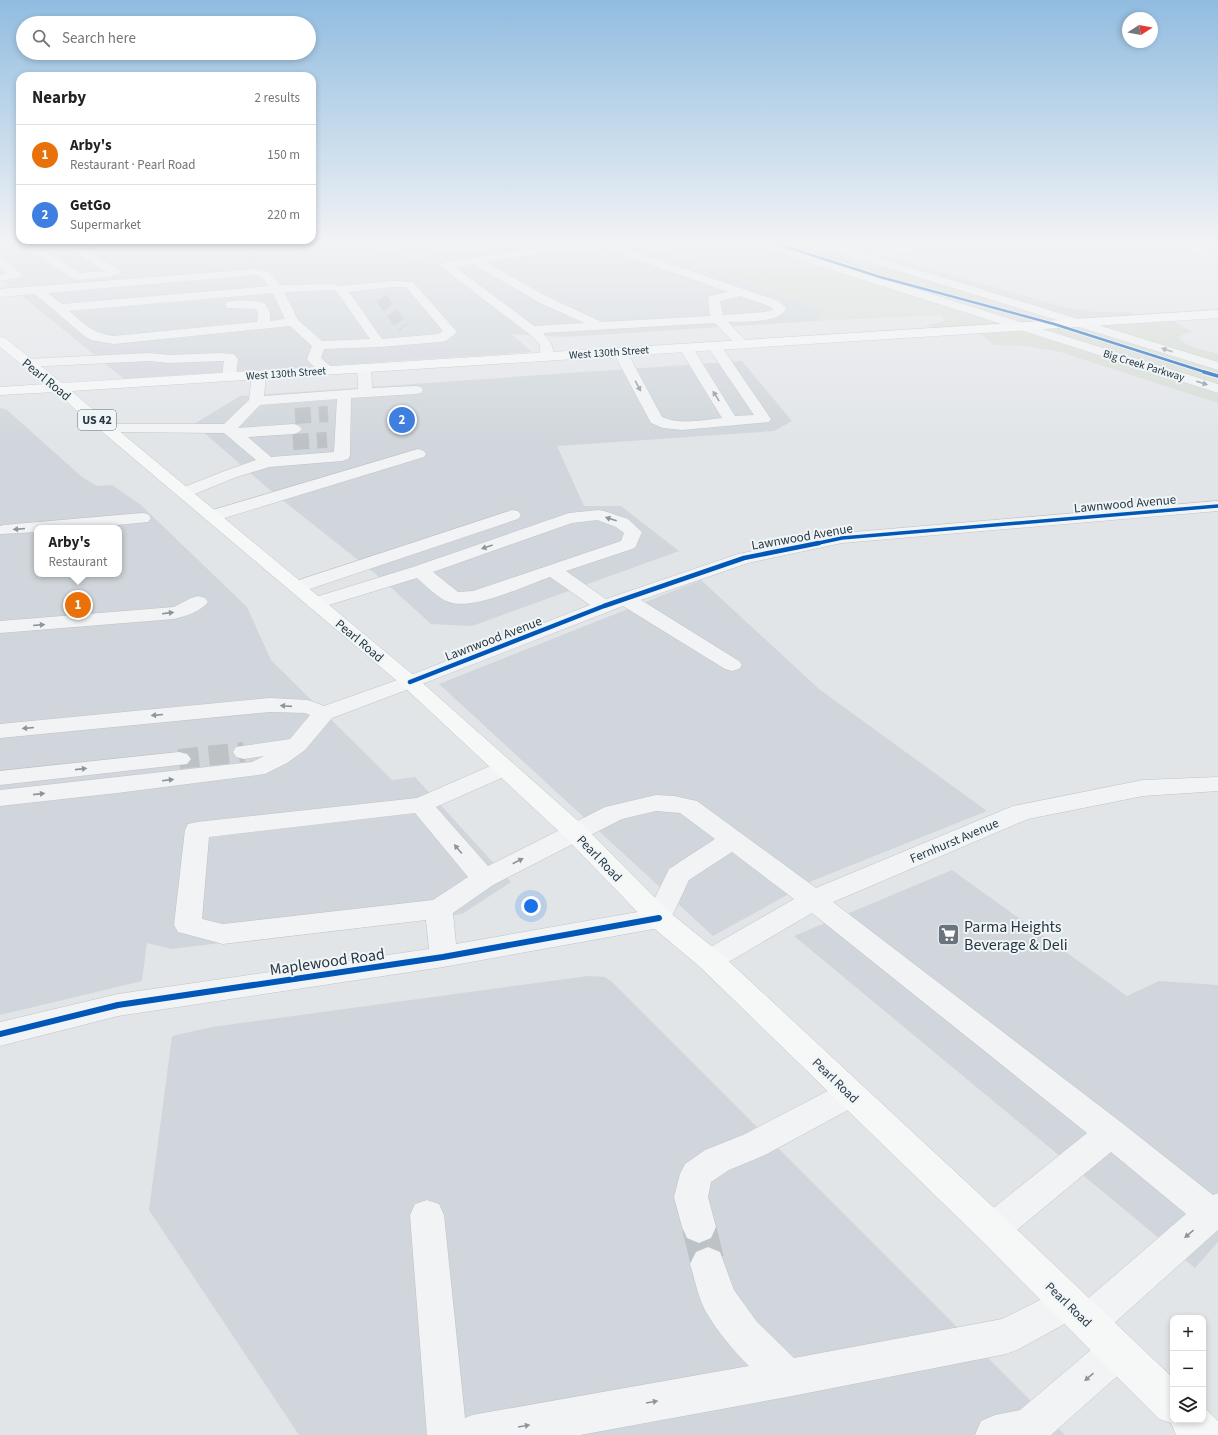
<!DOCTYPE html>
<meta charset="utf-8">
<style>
body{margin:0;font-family:"Source Sans 3",sans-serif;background:#f6f6f6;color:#222}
.controls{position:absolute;right:12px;bottom:12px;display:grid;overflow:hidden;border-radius:8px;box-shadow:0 2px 6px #0003}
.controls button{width:36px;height:36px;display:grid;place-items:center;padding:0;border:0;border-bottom:1px solid #e0e0e0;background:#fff;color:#222;font:20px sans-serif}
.compass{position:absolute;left:1122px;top:12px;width:36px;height:36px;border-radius:50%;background:#fff;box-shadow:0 2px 6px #0003;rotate:79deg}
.you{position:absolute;left:531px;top:906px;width:14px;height:14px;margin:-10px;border:3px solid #fff;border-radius:50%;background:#1a73e8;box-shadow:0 0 0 6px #1a73e833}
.badge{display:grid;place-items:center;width:26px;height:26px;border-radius:50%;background:#69747d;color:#fff;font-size:13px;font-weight:700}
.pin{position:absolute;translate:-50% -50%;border:2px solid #fff;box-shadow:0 1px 4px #0006}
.popup{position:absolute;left:34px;top:525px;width:88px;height:52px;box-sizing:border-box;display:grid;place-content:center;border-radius:8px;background:#fff;filter:drop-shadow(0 1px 3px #0005);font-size:13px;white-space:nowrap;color:#767676}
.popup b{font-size:15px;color:#222}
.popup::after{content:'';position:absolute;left:50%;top:100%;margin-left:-8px;border:8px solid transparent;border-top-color:#fff}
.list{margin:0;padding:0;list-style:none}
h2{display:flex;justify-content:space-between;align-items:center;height:52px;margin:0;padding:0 16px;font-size:17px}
h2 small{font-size:13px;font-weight:400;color:#767676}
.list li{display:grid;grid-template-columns:26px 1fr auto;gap:12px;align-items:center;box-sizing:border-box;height:60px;padding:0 16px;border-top:1px solid #e0e0e0}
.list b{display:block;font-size:15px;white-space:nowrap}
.list p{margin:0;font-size:13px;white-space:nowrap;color:#767676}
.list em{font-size:13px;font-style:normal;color:#767676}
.icon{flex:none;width:22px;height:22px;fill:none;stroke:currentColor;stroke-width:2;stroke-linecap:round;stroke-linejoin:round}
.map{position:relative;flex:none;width:1218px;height:1435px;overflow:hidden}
.search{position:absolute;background:#fff;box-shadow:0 2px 6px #0003;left:16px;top:16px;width:300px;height:44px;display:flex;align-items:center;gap:10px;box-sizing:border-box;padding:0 14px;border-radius:22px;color:#767676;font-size:15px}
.panel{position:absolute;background:#fff;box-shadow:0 2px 6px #0003;left:16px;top:72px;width:300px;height:172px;border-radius:12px}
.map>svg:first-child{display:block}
</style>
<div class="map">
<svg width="1218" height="1435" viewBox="0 0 1218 1435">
<rect width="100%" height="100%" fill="#e2e5e8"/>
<path fill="#d0d6db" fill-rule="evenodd" d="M 0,241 L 350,241 L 411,257 L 591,241 L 633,241 L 825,312 L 816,321 L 565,337 L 511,334 L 532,352 L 124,379 L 0,278 Z
M 742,361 L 792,421 L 774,431 L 557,446 L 584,506 L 621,506 L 679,551 L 472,626 L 431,624 L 377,575 L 271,491 L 194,424 L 240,396 Z
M 0,408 L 6,409 L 82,477 L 97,486 L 112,485 L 141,505 L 247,607 L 271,660 L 392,780 L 415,777 L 511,882 L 462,914 L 171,949 L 147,943 L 142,981 L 0,1015 ZM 37,528 L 119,528 L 119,574 L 37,574 Z
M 701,580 L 819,689 L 987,811 L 812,881 L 713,936 L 439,684 Z
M 952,870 L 1127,996 L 1159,981 L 1218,985 L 1218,1242 L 1195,1268 L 794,936 Z
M 588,976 L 605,977 L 612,982 L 1065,1435 L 299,1435 L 149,1210 L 172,1036 L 212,1027 Z"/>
<path fill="#d5dcd3" d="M 633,241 L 834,241 L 1059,306 L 1096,312 L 1131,312 L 1144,320 L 1170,319 L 1192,332 L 1183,334 L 1179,337 C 1185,348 1207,350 1218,354 L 1218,403 L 1060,352 L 1027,346 L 994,345 L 976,331 L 938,333 L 928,325 L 938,323 L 944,320 L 942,315 L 816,321 L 825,312 Z"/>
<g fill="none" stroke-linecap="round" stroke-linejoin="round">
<path fill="#afc9d4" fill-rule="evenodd" d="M 781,241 L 788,241 L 854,263 L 850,264 Z"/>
<path stroke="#bdc2c7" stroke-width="12" stroke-dasharray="12 6" stroke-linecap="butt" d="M 381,298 L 403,328"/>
<path stroke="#bdc2c7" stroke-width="16" stroke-dasharray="16 8" stroke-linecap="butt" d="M 295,416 L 328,414
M 293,442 L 327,440"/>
<path stroke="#bdc2c7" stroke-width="20" stroke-dasharray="20 10" stroke-linecap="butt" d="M 179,759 L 244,752"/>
<path stroke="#bdc2c7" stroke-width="34" stroke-dasharray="34 17" stroke-linecap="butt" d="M 699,1227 L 708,1264"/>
<defs>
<path id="minor" d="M 15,241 L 27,241 L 80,273 L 105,271 L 70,249 L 69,247 L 70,245 L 88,241 L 110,241 L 109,243 L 84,248 L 121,272 L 119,274 L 108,277 L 78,280 L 74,279 Z
M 202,241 L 216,241 L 225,247 L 220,250 L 203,243 Z
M 746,241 L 762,241 L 1218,384 L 1218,393 L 747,243 Z
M 807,241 L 823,241 L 867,254 L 933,241 L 968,241 L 963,244 L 934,247 L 880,258 L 1218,362 L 1218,370 L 808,243 Z
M 1172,241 L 1186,241 L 1205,249 L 1206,251 L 1201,254 L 1197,253 L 1173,243 Z
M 606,242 L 779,301 L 786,308 C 782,324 742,321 728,322 L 749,344 L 748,347 L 738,347 L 715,323 L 543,333 C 549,341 557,349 551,359 L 541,359 L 539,356 L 540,345 L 533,337 L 439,265 L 445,262 L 544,247 ZM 605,248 L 728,292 L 710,296 L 708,299 L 710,316 L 602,322 L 548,297 L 486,262 L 544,253 ZM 473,264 L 540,303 L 585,323 L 534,326 L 455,267 ZM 740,296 L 771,307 L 773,310 L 764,312 L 723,315 L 720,301 Z
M 0,259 L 4,260 L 20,273 L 22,275 L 20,277 L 0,281 L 0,275 L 7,273 L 0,268 Z
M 256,269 L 269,272 L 280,285 L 332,284 L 341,286 L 392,281 L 413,282 L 457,332 L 446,341 L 441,342 L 379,347 L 324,349 L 321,358 L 335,370 L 333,373 C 323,375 313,367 307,359 L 312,346 L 290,326 L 114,344 L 91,340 L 83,335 L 35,294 L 0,297 L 0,289 ZM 256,275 L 261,277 L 269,286 L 62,304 L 48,293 ZM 392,287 L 406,287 L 443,331 L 438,334 L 382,339 L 349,292 ZM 332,290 L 337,292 L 370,339 L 322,341 L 298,320 L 284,292 ZM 273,293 L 285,319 L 270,321 L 270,313 L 265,303 C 253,300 239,299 227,302 L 225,305 L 227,308 L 256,309 L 258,313 L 257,322 L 114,336 C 92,333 86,325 69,311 Z
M 714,342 L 719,343 L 771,419 L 769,422 L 682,430 L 663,428 L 651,423 L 613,352 L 615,349 L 625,349 L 627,352 L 662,417 C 680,425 703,420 722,418 L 679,348 L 681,345 L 691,345 L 693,348 L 735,416 L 754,415 L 707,346 L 709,343 Z
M 149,353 L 169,355 L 219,353 L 234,354 L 238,359 L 236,376 L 234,379 L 229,380 L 224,379 L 222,376 L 224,361 L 169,363 L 149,361 L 27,367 L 22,366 L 20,363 L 22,360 L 27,359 Z
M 364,364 L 369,365 L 371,368 L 372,388 L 416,386 L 421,387 L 423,390 L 421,393 L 416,394 L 351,398 L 350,456 L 348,459 L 342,461 L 269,467 L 234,478 L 185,498 L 179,497 L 177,493 L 179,489 L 222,472 L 256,460 L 224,433 L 107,432 L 102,431 L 100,428 L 102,425 L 107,424 L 224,424 L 249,400 L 252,375 L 254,372 L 259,371 L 264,372 L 266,375 L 264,396 L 358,389 L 357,368 L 359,365 ZM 337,399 L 334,452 L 271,457 L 248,437 L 294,434 L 299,432 L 302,429 L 299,426 L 294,424 L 238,428 L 260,405 Z
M 418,449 L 424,451 L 426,454 L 424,457 L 218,520 L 212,521 L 206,520 L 203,516 L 206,512 Z
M 1218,501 L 1218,511 L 842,543 L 748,563 L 641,600 L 739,661 L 742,665 L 739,669 L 732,671 L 725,669 L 623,606 L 417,686 L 332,718 L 305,750 L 287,763 L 265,774 L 117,793 L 0,806 L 0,790 L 252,762 L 264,756 L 244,759 L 236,757 L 233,752 L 236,747 L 290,739 L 310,715 L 305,713 L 270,712 L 0,738 L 0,724 L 270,698 L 308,700 L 324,706 L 403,678 L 590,605 L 550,577 C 527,585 471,611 449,602 C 439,599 425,585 417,578 L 316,609 L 309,607 L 306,603 L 309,599 L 413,567 L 569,513 L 598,510 L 604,511 L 628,519 L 642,532 L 635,548 L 566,571 L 606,599 L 738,554 L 842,533 ZM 597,520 L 616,527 L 624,533 L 621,541 L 473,591 L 458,592 L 433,572 L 572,523 Z
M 512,510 L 518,511 L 521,515 L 518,519 L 304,591 L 297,593 L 290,591 L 288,587 L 290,583 Z
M 142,513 L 148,514 L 151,518 L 148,522 L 87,528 L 37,528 L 37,532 L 0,534 L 0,526 L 4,525 Z
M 198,596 L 205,598 L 208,602 C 200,612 186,616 174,619 L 0,633 L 0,621 L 174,607 L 191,598 Z
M 179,752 L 187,754 L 191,759 L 187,764 L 0,785 L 0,771 Z
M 505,761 L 513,763 L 517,768 L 513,773 L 436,807 L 488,866 L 605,807 L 656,795 L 674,796 L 697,801 L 816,888 L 1013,806 L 1143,780 L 1218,777 L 1218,791 L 1143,796 L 1028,819 L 833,902 L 1122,1123 L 1213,1195 L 1218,1193 L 1218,1230 L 1101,1335 L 1088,1340 L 1075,1335 L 1070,1321 L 1019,1349 L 1006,1354 L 787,1397 L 580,1435 L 427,1435 L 410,1215 L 415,1204 L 427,1200 L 439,1204 L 444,1215 L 465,1418 L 472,1415 L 749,1366 C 733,1350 718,1332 706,1312 C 698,1297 695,1280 690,1264 L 696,1252 L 708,1247 L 720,1252 L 734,1290 L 757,1322 L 794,1358 L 1002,1319 L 1068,1286 L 1081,1291 L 1085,1301 L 1186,1214 L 1111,1152 L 1005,1240 L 993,1245 L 981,1240 L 976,1229 L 981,1218 L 1087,1133 L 812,913 L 720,967 L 710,970 L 700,967 L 696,960 L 700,953 L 794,899 L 732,852 L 689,880 L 668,925 L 659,928 L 443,967 L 118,1016 L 0,1046 L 0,1022 L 118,994 L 429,949 L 426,920 L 223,944 L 178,932 L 174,925 L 185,830 L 188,824 L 197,822 L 417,798 L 497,763 ZM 656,811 L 680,813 L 715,839 L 669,869 L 649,910 L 456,944 L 453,913 L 493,885 L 622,819 ZM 415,813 L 468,877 L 433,900 L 223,924 L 202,919 L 209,837 Z
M 850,1081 L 861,1085 L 866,1094 L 861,1103 L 765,1155 L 729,1170 L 711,1182 L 708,1197 L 716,1227 L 711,1238 L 699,1243 L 687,1238 L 682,1227 L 674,1197 L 680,1174 L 685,1164 L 705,1150 L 743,1135 L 839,1085 Z
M 1118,1332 L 1131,1338 L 1137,1351 L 1131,1364 L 1051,1435 L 975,1435 L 981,1421 L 995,1415 L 1020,1410 L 1105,1338 Z"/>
<path id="major" d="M 1218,310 L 1218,318 L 71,391 L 417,678 L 585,827 L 668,911 L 720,953 L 1005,1218 L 1173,1378 L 1173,1420 L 1203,1420 L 1203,1406 L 1218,1421 L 1218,1435 L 1176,1435 L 1171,1423 L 1159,1419 L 981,1240 L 700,967 L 650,925 L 567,839 L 403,686 L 55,392 L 0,395 L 0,387 L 46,384 L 0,347 L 0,337 L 5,338 L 62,383 Z"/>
</defs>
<use href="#minor" stroke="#c0c3c6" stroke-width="1"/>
<use href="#major" stroke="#bfc3c6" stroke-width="1"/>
<use href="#minor" fill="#f2f3f4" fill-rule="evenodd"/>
<use href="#major" fill="#f6f7f7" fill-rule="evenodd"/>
<defs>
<path id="cycleway-far3" d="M 768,241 L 880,277 L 1054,324 L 1208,373"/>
<path id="cycleway-far2" d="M 1204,372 L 1218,376
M 814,544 L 842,538 L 1218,506"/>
<path id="cycleway-far1" d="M 410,682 L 604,606 L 744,558 L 819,543"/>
<path id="cycleway" d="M 0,1034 L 118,1005 L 443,957 L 659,918"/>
</defs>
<use href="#cycleway-far3" stroke="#f0f5f7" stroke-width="4"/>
<use href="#cycleway-far2" stroke="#f0f5f7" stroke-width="5.5"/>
<use href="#cycleway-far1" stroke="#f0f5f7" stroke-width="7"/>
<use href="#cycleway" stroke="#f0f5f7" stroke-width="8"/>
<use href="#cycleway-far3" stroke="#0057b8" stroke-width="2.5"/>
<use href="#cycleway-far2" stroke="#0057b8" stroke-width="3.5"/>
<use href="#cycleway-far1" stroke="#0057b8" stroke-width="4.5"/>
<use href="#cycleway" stroke="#0057b8" stroke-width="6"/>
</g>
<defs><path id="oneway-solid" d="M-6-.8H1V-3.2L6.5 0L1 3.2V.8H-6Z"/></defs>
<g fill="#8d959c">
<use href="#oneway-solid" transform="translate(1167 350) rotate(-162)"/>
<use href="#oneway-solid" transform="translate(1202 383) rotate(17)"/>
<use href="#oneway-solid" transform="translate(638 386) rotate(62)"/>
<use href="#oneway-solid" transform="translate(716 396) rotate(-122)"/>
<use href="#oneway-solid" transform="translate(611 519) rotate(-162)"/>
<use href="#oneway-solid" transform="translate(19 529) rotate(175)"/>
<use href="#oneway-solid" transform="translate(487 547) rotate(161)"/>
<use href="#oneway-solid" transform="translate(168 613) rotate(-7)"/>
<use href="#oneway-solid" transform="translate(39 625) rotate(-5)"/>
<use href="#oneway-solid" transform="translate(286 706) rotate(-176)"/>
<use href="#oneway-solid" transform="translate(157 715) rotate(175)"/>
<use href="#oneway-solid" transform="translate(28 728) rotate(175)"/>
<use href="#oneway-solid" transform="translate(81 769) rotate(-6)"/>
<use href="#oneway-solid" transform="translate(168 780) rotate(-7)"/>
<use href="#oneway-solid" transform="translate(39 794) rotate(-6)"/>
<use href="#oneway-solid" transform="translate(458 849) rotate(-130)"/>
<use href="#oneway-solid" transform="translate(518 861) rotate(-27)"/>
<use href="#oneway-solid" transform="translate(1189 1234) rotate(139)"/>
<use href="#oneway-solid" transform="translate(1089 1377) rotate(139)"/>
<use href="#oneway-solid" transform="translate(652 1402) rotate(-10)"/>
<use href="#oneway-solid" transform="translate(524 1426) rotate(-10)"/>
</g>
<linearGradient id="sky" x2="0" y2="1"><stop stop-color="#91bce0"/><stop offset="0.55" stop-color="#f2f3f5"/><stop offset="1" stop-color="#f2f3f5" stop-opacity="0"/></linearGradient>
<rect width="1218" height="442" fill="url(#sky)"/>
<defs>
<symbol id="supermarket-square" viewBox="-11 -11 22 22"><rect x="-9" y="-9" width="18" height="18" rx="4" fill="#69747d" stroke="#f0f5f7"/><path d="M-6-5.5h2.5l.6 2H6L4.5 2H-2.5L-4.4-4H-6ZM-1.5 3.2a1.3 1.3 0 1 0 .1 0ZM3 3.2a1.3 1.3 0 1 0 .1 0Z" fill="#fff"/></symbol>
</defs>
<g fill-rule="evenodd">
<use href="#supermarket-square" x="936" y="922" width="25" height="25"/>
</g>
<g text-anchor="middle" stroke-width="4" stroke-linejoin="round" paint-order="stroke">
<g font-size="11" fill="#283743" stroke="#f0f5f7">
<text transform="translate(609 352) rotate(-4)" y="4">West 130th Street</text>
<text transform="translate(1144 365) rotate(17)" y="4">Big Creek Parkway</text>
<text transform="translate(286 373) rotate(-4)" y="4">West 130th Street</text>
</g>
<rect fill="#f0f5f7" stroke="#647079" stroke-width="1" x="78" y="410" width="38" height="20" rx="3"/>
<g font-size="12" font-weight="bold" fill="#283743">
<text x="97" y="424">US 42</text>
</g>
<g font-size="13" fill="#283743" stroke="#f0f5f7">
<text transform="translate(47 379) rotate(39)" y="5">Pearl Road</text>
<text transform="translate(1125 503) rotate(-5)" y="5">Lawnwood Avenue</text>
<text transform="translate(802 536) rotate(-10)" y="5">Lawnwood Avenue</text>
<text transform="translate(493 638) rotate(-21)" y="5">Lawnwood Avenue</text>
<text transform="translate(360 640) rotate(40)" y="5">Pearl Road</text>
<text transform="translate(954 840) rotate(-23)" y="5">Fernhurst Avenue</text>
<text transform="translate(600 858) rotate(46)" y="5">Pearl Road</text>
<text transform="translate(836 1080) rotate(44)" y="5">Pearl Road</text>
<text transform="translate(1069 1304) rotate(44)" y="5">Pearl Road</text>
</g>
<g font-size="16" fill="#283743" stroke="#f0f5f7" text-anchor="start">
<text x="964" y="932">Parma Heights<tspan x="964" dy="18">Beverage &amp; Deli</tspan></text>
</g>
<g font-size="16" fill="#283743" stroke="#f0f5f7">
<text transform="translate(327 961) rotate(-8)" y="6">Maplewood Road</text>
</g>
</g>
</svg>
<div class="controls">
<button>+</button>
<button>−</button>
<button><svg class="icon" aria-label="layers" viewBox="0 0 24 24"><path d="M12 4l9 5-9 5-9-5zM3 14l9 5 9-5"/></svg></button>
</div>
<svg class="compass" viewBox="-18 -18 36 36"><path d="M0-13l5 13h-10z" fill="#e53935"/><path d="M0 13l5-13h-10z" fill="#767676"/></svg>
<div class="you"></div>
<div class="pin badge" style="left:78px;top:605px;background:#e8710a">1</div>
<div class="popup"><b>Arby's</b>Restaurant</div>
<div class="pin badge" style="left:402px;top:420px;background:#3f7fe0">2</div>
<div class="search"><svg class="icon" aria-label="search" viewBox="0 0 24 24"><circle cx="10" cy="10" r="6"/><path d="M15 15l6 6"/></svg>Search here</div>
<section class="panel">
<h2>Nearby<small>2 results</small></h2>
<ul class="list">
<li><span class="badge" style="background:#e8710a">1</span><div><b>Arby's</b><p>Restaurant · Pearl Road</p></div><em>150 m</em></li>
<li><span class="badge" style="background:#3f7fe0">2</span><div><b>GetGo</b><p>Supermarket</p></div><em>220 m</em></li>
</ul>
</section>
</div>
